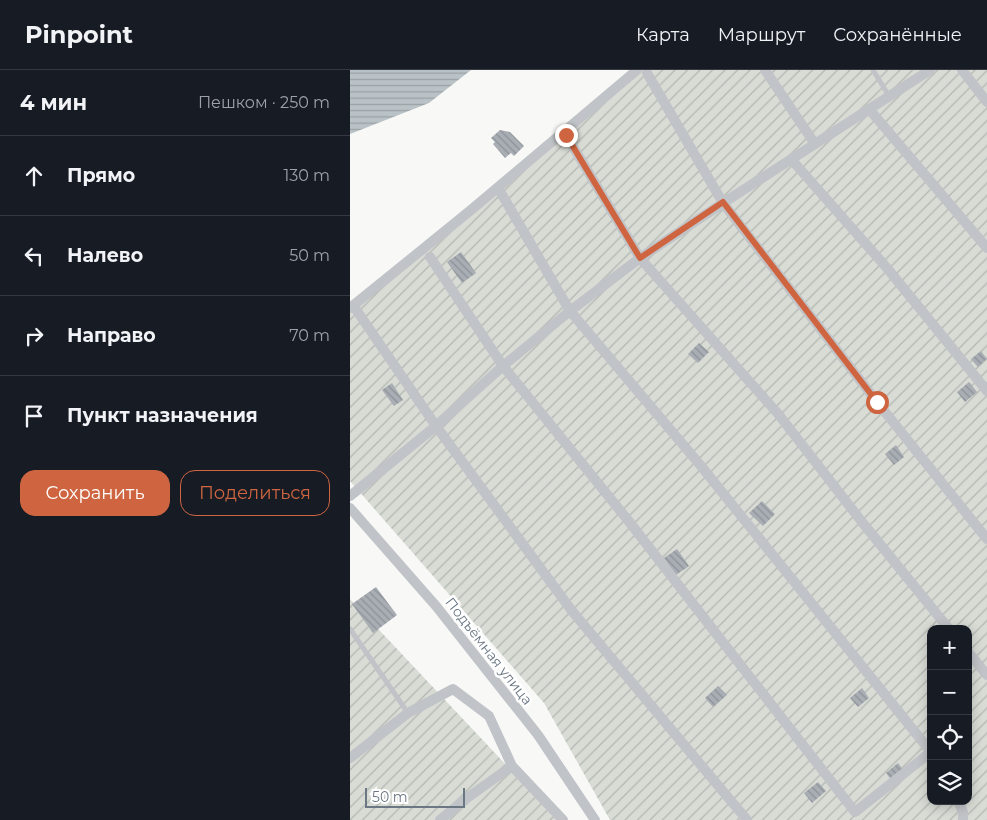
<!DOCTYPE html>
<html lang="ru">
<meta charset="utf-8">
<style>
body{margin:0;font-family:Montserrat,sans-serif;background:#242831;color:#f1f3f6}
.controls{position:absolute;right:15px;bottom:15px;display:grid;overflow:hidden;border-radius:10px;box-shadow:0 2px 12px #0003}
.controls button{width:45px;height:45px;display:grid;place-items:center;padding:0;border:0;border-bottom:1px solid #363941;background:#171b24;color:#f1f3f6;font:25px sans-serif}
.scale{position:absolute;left:15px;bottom:12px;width:100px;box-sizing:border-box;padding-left:5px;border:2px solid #6b7783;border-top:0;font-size:14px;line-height:18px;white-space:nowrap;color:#6b7783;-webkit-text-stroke:4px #fff;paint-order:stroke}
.stop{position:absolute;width:15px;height:15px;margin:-11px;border:4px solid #ce6540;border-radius:50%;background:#fff}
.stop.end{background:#ce6540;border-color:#fff;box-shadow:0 1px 5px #0008}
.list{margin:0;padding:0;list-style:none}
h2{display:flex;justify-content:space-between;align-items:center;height:65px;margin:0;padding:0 20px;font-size:21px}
h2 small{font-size:16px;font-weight:400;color:#9ea1a6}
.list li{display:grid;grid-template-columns:32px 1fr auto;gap:15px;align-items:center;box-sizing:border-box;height:80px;padding:0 20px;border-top:1px solid #363941}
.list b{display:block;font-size:19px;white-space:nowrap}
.list em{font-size:16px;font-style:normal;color:#9ea1a6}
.actions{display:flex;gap:10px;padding:15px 20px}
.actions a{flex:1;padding:11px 0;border:1px solid #ce6540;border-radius:15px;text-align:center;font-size:18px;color:#ce6540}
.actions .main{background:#ce6540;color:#fff}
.icon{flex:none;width:28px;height:28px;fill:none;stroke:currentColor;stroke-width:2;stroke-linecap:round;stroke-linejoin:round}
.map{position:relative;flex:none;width:637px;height:750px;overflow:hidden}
header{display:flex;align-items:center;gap:30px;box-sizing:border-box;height:70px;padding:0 25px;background:#171b24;border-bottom:1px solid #363941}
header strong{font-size:24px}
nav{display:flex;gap:28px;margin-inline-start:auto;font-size:18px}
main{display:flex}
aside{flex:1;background:#171b24}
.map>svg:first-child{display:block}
</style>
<header>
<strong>Pinpoint</strong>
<nav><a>Карта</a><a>Маршрут</a><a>Сохранённые</a></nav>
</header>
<main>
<aside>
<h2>4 мин<small>Пешком · 250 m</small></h2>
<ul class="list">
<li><svg class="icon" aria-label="ahead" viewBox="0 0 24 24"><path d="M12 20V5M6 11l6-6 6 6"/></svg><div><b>Прямо</b></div><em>130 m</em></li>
<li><svg class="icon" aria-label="left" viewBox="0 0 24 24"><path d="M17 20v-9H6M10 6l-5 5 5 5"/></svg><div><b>Налево</b></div><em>50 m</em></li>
<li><svg class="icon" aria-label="right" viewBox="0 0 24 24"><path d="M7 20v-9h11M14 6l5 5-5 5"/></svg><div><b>Направо</b></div><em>70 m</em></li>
<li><svg class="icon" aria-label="arrive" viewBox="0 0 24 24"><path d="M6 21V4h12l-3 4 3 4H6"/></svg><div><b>Пункт назначения</b></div></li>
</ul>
<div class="actions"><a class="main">Сохранить</a><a>Поделиться</a></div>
</aside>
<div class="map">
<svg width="637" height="750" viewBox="0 0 637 750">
<defs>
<pattern id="garden-furrows" width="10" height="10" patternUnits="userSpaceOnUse" patternTransform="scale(1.25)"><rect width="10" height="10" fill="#d8dcd5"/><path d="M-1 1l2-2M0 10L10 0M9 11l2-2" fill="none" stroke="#b3b7b2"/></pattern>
<pattern id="water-rules" width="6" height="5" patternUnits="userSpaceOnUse" patternTransform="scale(1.25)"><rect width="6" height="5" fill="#b9c2c6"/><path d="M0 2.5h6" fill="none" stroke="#9aa2a6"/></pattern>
<pattern id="building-back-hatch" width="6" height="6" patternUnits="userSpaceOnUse" patternTransform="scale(1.25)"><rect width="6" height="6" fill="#a8aeb4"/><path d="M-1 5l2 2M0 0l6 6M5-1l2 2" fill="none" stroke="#8d9298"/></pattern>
</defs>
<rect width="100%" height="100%" fill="#f8f8f6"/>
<path fill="url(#garden-furrows)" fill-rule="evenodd" d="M 284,0 L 637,0 L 637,750 L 260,750 L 194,633 L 0,411 L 0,235 ZM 581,559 L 618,559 L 618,731 L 581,731 Z
M 0,529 L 208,750 L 0,750 Z"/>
<path fill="url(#water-rules)" d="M 0,0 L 121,0 L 79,33 L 0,64 Z"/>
<path fill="url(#building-back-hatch)" d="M 150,60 L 160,62 L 174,76 L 164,86 L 161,83 L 155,88 L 143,74 L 145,72 L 141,68 Z
M 111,182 L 126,203 L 112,213 L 97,192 Z
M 349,273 L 359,282 L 348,293 L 338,284 Z
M 631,281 L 637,289 L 628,297 L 621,289 Z
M 619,312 L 627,322 L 615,332 L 607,322 Z
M 42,313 L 53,330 L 44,336 L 32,320 Z
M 546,375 L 554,387 L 544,395 L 535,384 Z
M 412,431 L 425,444 L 413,456 L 399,443 Z
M 327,479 L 339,496 L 326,505 L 314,488 Z
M 26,517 L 47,545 L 23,563 L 2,534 Z
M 368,616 L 377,625 L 363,637 L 355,628 Z
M 512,618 L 519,628 L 508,637 L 500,628 Z
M 548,693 L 554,701 L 542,711 L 536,703 Z
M 468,712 L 476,721 L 462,733 L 454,723 Z"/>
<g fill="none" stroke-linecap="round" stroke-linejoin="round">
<path stroke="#c0c3c7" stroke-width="5" d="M 523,0 L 539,26
M 0,559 L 58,643"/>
<path stroke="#c0c3c7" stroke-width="10" d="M 415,0 L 465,74
M 612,0 L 637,32
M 297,3 L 373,133 L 527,332 L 637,469
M 519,39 L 637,178
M 216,65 L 290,188 L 429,345 L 512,452 L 599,559
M 441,89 L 537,198 L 637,321
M 151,123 L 220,241 L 351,396 L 581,682
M 80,187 L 153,296 L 277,449 L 505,742 L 581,682
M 0,238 L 121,140 L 287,0
M 7,241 L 86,356 L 222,541 L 397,750
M 0,426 L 86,356 L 153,296 L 220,241 L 290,188 L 373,133 L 580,0
M 0,438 L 86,536 L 188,665 L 245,750
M 618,582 L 637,605
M 0,688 L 58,643 L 103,619 L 139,646 L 162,696 L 213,750
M 608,731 L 613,742 L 613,750
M 90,750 L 117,728 L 162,696"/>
</g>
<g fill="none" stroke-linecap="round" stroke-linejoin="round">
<path stroke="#ce6540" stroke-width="6" d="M 216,65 L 290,188 L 373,132 L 527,332"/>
</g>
<g text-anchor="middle" stroke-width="5" stroke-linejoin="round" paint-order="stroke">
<g font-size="14" fill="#6b7783" stroke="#fff">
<text transform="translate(139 581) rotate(52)" y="5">Подъёмная улица</text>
</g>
</g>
</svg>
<div class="controls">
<button>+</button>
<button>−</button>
<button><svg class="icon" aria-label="locate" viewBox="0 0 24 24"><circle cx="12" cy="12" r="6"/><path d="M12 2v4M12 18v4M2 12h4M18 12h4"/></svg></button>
<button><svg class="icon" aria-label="layers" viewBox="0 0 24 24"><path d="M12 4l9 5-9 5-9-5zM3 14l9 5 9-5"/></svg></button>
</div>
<div class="scale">50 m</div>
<div class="stop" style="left:527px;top:332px"></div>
<div class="stop end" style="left:216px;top:65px"></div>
</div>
</main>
